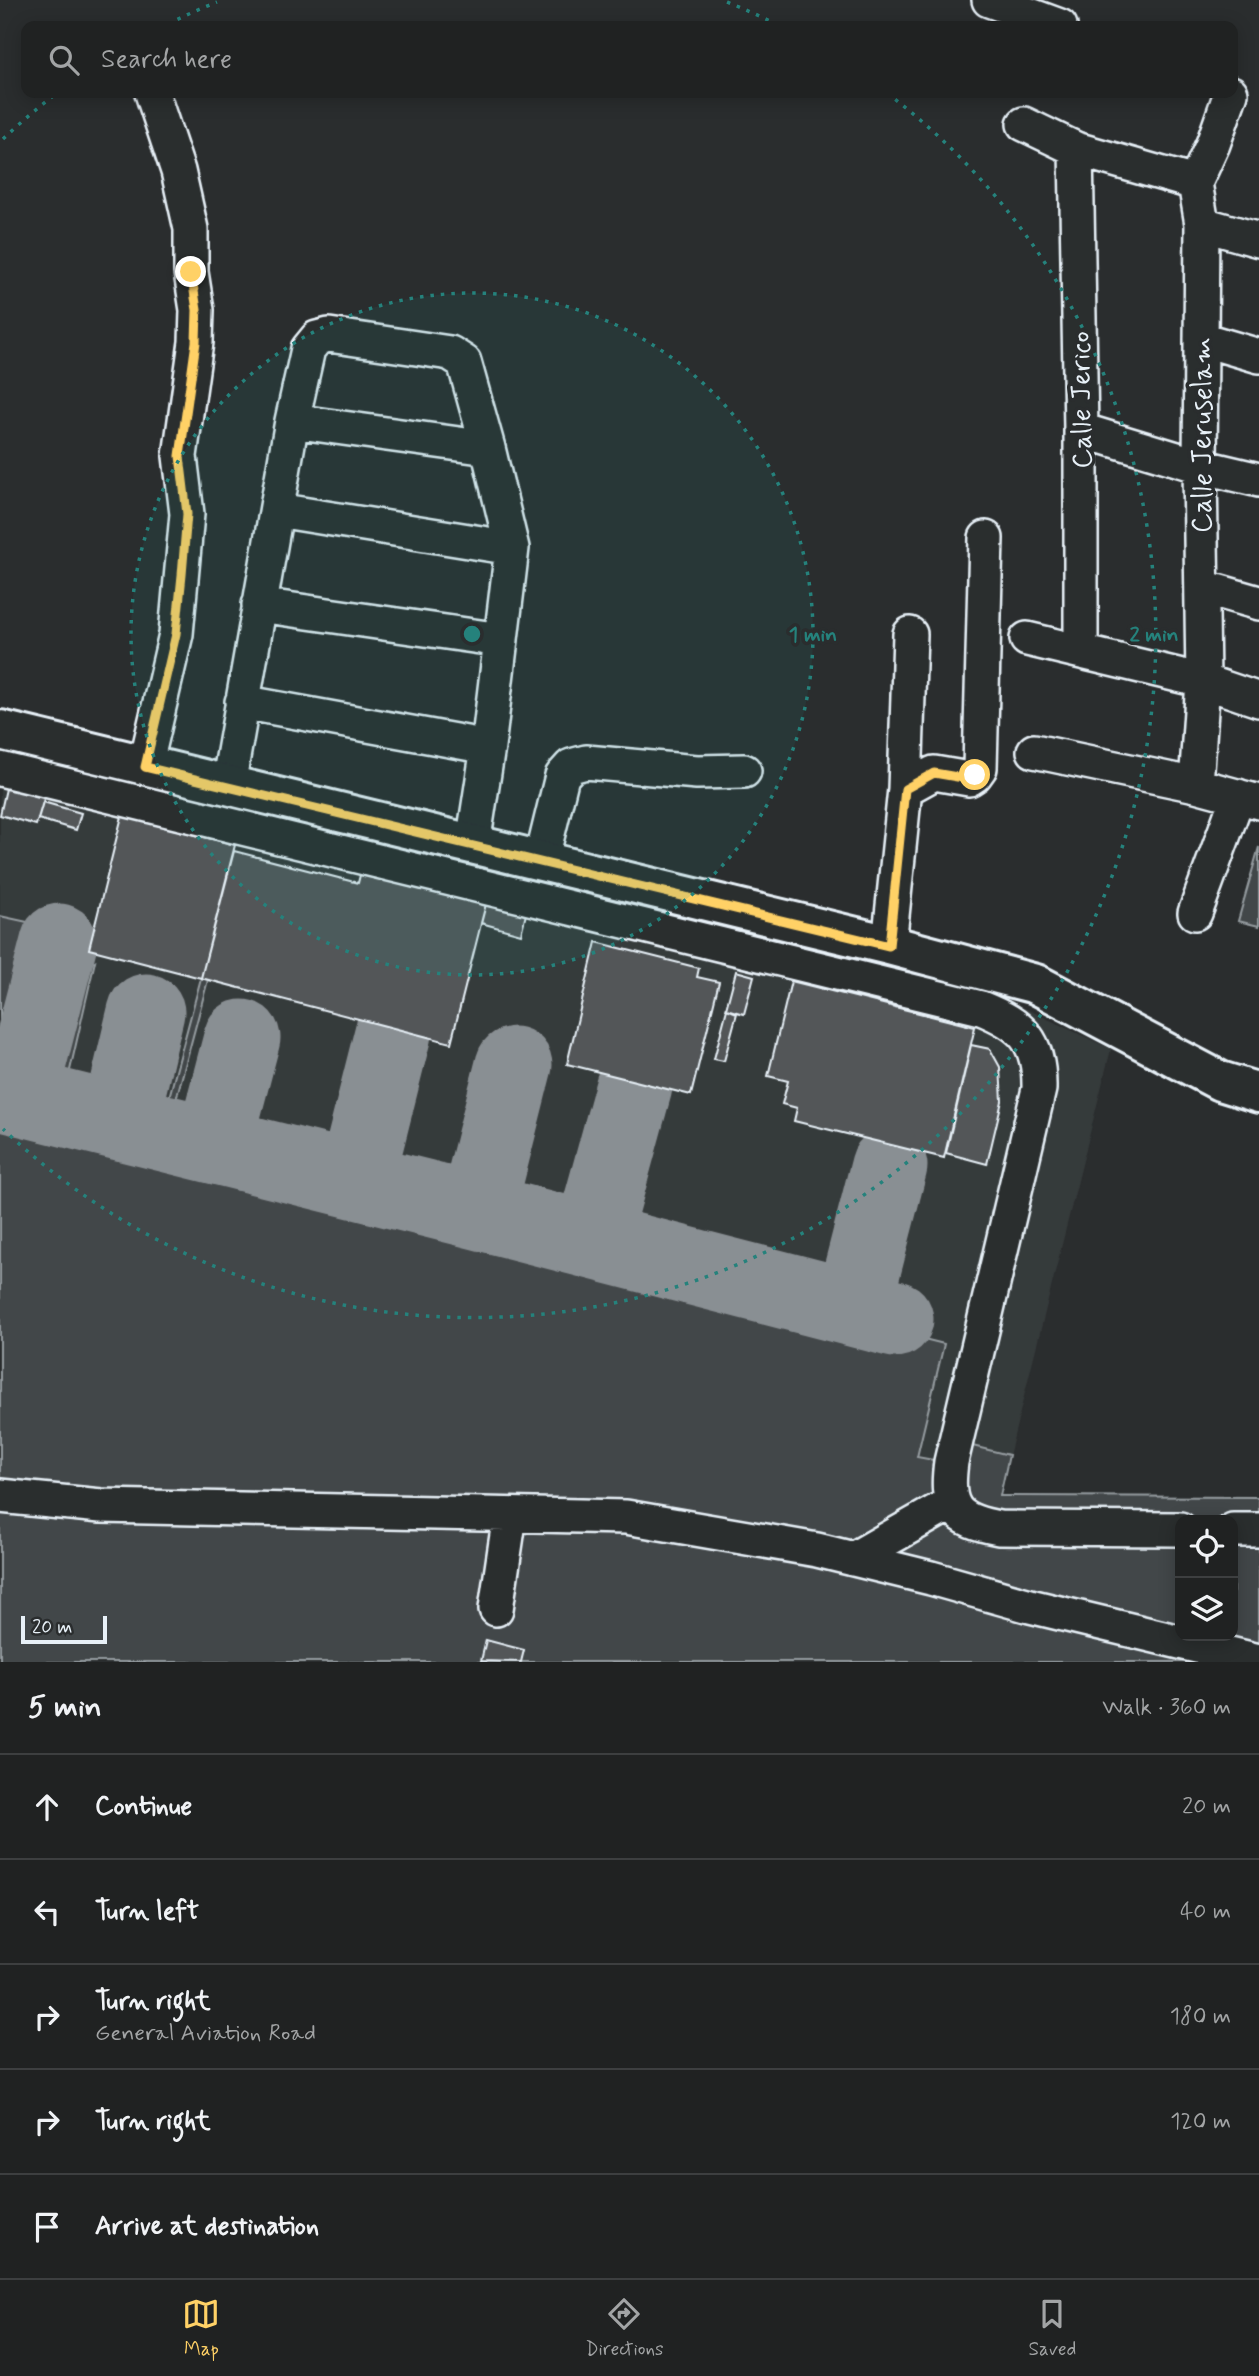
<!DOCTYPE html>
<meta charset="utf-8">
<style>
body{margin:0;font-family:Mynerve,sans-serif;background:#2d2f2f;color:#f1f3f6}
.controls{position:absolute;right:21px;bottom:21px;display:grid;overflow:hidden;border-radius:14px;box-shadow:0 4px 18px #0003}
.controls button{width:63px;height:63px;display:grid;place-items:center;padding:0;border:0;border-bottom:2px solid #3d3f40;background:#202222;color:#f1f3f6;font:35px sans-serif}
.scale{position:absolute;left:21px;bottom:18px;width:86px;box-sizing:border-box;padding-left:7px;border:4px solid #e8f1f8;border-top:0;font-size:19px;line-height:24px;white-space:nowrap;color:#e8f1f8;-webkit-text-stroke:5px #2a2d2e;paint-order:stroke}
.stop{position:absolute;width:21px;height:21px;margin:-16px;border:5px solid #ffd166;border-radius:50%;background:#fff}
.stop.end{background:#ffd166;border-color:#fff;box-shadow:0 2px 7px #0008}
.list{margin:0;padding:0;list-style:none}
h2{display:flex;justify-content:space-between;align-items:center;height:91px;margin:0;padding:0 28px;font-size:30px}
h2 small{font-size:23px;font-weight:400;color:#a2a4a5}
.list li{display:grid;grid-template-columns:46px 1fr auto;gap:21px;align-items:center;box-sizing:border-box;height:105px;padding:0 28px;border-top:2px solid #3d3f40}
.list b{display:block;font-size:26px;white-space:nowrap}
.list p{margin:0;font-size:23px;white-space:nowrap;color:#a2a4a5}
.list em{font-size:23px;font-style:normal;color:#a2a4a5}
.icon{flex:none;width:38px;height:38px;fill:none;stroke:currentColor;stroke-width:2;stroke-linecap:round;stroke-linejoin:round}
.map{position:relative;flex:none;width:1259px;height:1662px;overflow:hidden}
.search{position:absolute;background:#202222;box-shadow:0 4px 18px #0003;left:21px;right:21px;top:21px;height:77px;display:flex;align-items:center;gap:18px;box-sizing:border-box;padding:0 24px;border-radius:14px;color:#a2a4a5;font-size:26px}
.sheet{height:616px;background:#202222}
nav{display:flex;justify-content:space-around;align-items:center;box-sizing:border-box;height:98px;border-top:2px solid #3d3f40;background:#202222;font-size:19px;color:#a2a4a5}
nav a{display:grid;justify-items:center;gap:4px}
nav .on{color:#ffd166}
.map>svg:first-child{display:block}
</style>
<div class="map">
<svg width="1259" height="1662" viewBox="0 0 1259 1662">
<rect width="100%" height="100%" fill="#2a2d2e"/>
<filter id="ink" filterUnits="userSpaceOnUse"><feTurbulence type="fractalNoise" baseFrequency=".0143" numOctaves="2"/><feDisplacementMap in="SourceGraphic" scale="14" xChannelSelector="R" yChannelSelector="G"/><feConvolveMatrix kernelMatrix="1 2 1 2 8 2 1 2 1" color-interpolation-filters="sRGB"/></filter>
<g filter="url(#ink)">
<path fill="#363a3b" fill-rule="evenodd" d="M 0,750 L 982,992 L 1018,1005 L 1111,1049 L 999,1496 L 1259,1497 L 1259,1662 L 0,1662 ZM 1180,1520 L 1233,1520 L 1233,1636 L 1180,1636 Z"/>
<path fill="#424648" stroke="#959ca0" stroke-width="2" fill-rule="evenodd" d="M 1259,847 L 1259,926 L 1238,921 Z
M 0,916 L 32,923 L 31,929 L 50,934 L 18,1067 L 0,1062 Z
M 95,961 L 68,1079 L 38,1073 L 59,985 Z
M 201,978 L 208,980 L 174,1107 L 167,1105 Z
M 0,1108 L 944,1344 L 917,1457 L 939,1461 L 944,1439 L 1009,1455 L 1000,1496 L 1259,1497 L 1259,1662 L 0,1662 ZM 1180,1520 L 1233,1520 L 1233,1636 L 1180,1636 Z"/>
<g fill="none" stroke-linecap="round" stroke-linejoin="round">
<path stroke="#898f93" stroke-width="77" d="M 0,1092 L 477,1211 L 895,1319
M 19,1097 L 59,942
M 120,1122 L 146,1012
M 214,1145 L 242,1038
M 356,1180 L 393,1033
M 477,1211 L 514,1065
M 592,1240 L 634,1086
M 853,1306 L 889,1166"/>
</g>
<path fill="#535759" stroke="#e8f1f8" stroke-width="2" d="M 7,784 L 45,795 L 36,825 L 0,815 Z
M 43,802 L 81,813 L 76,830 L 38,819 Z
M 122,816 L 235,845 L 201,978 L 89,949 Z
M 234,851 L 358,883 L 361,871 L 486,904 L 451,1043 L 201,978 Z
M 486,904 L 526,914 L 521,934 L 481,923 Z
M 596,942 L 699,968 L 697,977 L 719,982 L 691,1095 L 567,1064 Z
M 736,971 L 754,976 L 744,1014 L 726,1009 Z
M 791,981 L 975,1027 L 944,1158 L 794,1121 L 797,1108 L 782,1104 L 788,1081 L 768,1076 Z
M 727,1009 L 737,1013 L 724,1061 L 714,1059 Z
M 971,1045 L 990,1049 L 1000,1067 L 1002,1101 L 987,1164 L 946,1153 Z
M 486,1640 L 524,1650 L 521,1662 L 481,1661 Z"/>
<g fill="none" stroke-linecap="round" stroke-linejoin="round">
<defs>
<path id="minor" d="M 989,0 L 1060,26
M 1024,124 L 1076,149 L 1195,183
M 1076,149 L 1081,430 L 1081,651
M 1202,224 L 1259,240
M 1201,339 L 1259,356
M 292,421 L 488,448
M 1081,430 L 1200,466 L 1259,480
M 277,510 L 512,548
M 1203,587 L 1259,603
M 259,605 L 501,640
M 1027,639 L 1203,681 L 1259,700
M 242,702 L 488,747
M 1034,751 L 1196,785 L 1259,802
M 145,767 L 176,634 L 187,514 L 180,456 L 196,342 L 197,310 L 191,272 L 191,229 L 178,171 L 152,93
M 0,769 L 981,1008 C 1023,1025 1040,1041 1039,1089 L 951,1462 C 945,1507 954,1520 999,1528 L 1180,1529
M 1196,785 L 1203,681 L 1200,466 L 1202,224 L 1195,183 L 1213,144 L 1231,93
M 228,786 L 292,421 L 308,349 L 317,338 L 329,335 L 450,353 L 464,362 L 488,448 L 512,548 L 488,747 L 473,844
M 905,789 L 934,773 L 969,779 L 975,775 L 980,768 L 986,538
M 541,862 L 562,776 L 571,766 L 586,762 L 697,772 L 744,771
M 1195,913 L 1238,796
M 889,945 L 905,789 L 910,634
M 0,1496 L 101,1506 L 626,1517 L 817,1550 L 931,1578 L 1030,1606 L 1259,1661
M 1233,1530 L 1259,1530
M 853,1559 L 951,1503
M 496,1609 L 510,1515"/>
<path id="major" d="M 0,730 L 889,945 L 1036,984 L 1220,1081 L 1259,1093"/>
</defs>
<use href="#minor" stroke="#e8f1f8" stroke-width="38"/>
<use href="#major" stroke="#e8f1f8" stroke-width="44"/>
<use href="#minor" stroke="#2a2d2e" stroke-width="33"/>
<use href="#major" stroke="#2a2d2e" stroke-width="38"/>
</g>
</g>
<g fill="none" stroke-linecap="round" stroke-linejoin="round" filter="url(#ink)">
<path stroke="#ffd166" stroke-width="9" d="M 191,272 L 197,310 L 196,342 L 180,456 L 187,514 L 182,575 L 176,634 L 145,767 L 889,946 L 905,789 L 934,773 L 969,779 L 975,775"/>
</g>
<circle cx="472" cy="634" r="341" fill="#25827c" fill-opacity=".12"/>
<g fill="none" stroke="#25827c" stroke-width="3.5" stroke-dasharray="3.5 7">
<circle cx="472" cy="634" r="341"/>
<path d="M3 139A682 682 0 0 1 57 93M168 24A682 682 0 0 1 217 2M727 2A682 682 0 0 1 776 24M887 93A682 682 0 1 1 3 1129"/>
</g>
<g text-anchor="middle" stroke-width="7" stroke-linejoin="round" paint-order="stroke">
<g font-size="28" fill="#e8f1f8" stroke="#2a2d2e">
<text transform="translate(1080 400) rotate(-91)" y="10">Calle Jerico</text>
<text transform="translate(1201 435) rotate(-90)" y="10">Calle Jeruselam</text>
</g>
</g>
<circle cx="472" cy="634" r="10" fill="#25827c" stroke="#2a2d2e" stroke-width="3.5"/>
<g font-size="21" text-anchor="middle" font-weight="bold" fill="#25827c" stroke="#2a2d2e" stroke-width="7" stroke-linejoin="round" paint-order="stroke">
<text x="813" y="641">1 min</text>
<text x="1154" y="641">2 min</text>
</g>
</svg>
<div class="controls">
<button><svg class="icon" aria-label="locate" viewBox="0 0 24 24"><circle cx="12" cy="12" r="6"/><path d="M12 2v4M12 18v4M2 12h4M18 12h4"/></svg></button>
<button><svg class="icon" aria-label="layers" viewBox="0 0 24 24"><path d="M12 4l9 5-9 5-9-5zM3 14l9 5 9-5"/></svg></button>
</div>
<div class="scale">20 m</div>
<div class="stop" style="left:975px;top:775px"></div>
<div class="stop end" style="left:191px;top:272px"></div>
<div class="search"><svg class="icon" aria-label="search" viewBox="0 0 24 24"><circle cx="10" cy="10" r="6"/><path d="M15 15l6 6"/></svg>Search here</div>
</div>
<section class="sheet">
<h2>5 min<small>Walk · 360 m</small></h2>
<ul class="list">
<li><svg class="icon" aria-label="ahead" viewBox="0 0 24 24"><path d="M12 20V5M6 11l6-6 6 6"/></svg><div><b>Continue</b></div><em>20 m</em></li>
<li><svg class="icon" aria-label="left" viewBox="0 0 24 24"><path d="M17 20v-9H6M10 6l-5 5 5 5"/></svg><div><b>Turn left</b></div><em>40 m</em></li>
<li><svg class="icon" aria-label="right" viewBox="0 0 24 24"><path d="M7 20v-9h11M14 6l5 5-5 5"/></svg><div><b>Turn right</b><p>General Aviation Road</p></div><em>180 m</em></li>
<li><svg class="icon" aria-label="right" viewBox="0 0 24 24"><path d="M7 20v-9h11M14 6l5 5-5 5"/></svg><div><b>Turn right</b></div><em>120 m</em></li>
<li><svg class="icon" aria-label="arrive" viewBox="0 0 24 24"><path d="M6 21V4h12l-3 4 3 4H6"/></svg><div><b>Arrive at destination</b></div></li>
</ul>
</section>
<nav>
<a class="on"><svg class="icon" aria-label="map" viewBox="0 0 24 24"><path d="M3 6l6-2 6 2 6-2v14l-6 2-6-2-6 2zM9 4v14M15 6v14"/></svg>Map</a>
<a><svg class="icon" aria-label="directions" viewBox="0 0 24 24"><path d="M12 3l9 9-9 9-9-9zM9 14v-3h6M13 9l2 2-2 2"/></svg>Directions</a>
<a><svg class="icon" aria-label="saved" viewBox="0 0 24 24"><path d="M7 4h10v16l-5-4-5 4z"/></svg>Saved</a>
</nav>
